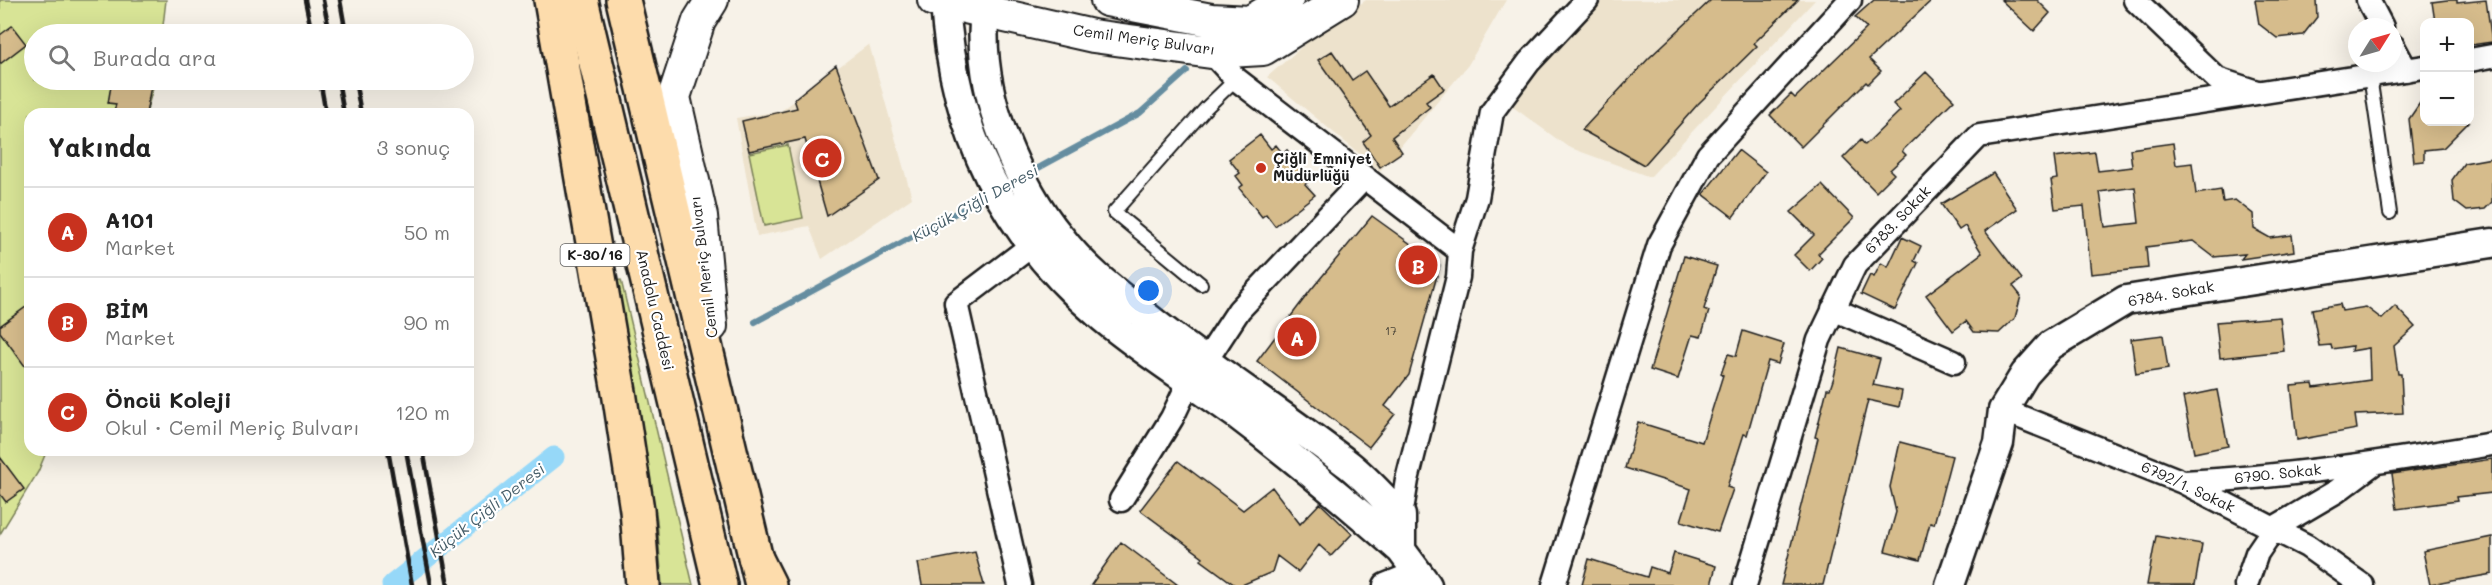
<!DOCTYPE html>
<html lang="tr">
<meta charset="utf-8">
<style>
body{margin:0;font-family:Mali,sans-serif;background:#f2f2f2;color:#222}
.controls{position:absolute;right:18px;top:18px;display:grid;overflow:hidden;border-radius:12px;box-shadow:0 6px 24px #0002}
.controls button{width:54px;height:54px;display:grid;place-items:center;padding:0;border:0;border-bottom:2px solid #e0e0e0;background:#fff;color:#222;font:30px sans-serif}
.compass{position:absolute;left:2348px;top:18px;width:54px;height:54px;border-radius:50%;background:#fff;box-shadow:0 6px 24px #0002;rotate:53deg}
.you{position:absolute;left:1149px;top:291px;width:21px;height:21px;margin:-15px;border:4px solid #fff;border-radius:50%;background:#1a73e8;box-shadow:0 0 0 9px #1a73e833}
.badge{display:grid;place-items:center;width:39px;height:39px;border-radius:50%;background:#c8321e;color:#fff;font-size:20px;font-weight:700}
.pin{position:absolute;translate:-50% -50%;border:3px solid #fff;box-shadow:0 2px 6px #0006}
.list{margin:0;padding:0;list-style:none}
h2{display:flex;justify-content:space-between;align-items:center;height:78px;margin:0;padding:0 24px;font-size:26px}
h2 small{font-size:20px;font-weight:400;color:#767676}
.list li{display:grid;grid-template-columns:39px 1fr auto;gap:18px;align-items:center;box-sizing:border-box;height:90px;padding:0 24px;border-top:2px solid #e0e0e0}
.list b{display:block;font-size:22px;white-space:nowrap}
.list p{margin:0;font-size:20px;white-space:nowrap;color:#767676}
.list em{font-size:20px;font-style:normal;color:#767676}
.icon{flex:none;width:33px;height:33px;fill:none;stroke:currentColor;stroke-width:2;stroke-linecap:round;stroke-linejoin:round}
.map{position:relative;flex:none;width:2492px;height:585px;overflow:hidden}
.search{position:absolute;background:#fff;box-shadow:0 6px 24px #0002;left:24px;top:24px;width:450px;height:66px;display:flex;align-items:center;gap:15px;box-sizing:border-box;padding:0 21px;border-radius:33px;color:#767676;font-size:22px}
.panel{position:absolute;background:#fff;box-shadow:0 6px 24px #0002;left:24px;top:108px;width:450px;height:348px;border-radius:18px}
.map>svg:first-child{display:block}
</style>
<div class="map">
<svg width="2492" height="585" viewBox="0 0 2492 585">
<rect width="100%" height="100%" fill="#f7f2e8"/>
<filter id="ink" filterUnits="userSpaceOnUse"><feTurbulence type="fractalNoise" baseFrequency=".0167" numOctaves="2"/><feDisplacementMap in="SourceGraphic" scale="12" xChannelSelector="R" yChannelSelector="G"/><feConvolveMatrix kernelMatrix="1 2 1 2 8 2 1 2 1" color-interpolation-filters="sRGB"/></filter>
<g filter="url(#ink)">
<path fill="#ede2cc" d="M 1366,0 L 1506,0 L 1468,65 L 1380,171 L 1267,77 L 1311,39 Z
M 1603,0 L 1815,0 L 1650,177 L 1568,147 L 1513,107 L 1532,78 Z
M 869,44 L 912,198 L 822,259 L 809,226 L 757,236 L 736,118 L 781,111 Z"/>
<path fill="#d8e496" stroke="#7a8059" stroke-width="1.5" d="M 0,0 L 166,0 L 162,34 L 34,34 L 34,80 L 155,80 L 146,114 L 30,114 L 30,450 L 47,450 L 38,472 L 0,534 Z
M 788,145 L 803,218 L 764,226 L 749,153 Z
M 621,280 L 693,585 L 662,585 L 657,520 L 614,281 Z"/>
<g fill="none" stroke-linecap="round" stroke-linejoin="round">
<path stroke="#658da0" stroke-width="6" d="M 1029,173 L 1140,113 L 1187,71
M 755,322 L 991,194"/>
<path stroke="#96d8f8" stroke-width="21" d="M 392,585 L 554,457"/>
</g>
<path fill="#d6bc8c" stroke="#1c1c1c" stroke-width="1.5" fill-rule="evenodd" d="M 1711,0 L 1798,0 L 1754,43 L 1757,46 L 1698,104 L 1644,165 L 1582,130 L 1649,58 Z
M 1874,0 L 1932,0 L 1869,59 L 1881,71 L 1868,84 L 1866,82 L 1801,147 L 1770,115 L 1791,94 L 1795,98 L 1867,28 L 1855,17 Z
M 2001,0 L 2037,0 L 2050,13 L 2034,31 Z
M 2255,0 L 2316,0 L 2317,17 L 2303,35 L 2277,38 L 2259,24 Z
M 2447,0 L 2457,0 L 2457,3 L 2486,0 L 2492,42 L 2471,45 L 2469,22 L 2435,22 L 2432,2 Z
M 12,26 L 26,44 L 0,64 L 0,35 Z
M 1332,51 L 1352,80 L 1365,71 L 1389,106 L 1434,74 L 1444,89 L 1426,102 L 1430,107 L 1392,137 L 1402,152 L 1380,167 L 1363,142 L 1371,135 L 1318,60 Z
M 836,65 L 879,180 L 827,216 L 805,139 L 749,151 L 742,121 L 797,108 L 794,99 Z
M 1926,72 L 1954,100 L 1902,151 L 1906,155 L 1890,170 L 1894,174 L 1876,192 L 1843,158 L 1861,140 L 1865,145 L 1900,111 L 1893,104 Z
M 112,80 L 152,80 L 146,114 L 114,112 L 116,104 L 108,103 Z
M 2424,97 L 2424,122 L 2469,122 L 2443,148 L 2424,150 L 2424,161 L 2414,162 L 2409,119 Z
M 1260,135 L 1271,149 L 1276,145 L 1283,154 L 1287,150 L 1310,180 L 1305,184 L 1315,195 L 1275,226 L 1266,214 L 1262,217 L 1239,188 L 1243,185 L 1236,176 L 1240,173 L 1229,159 Z
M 2173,143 L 2176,165 L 2192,163 L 2196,194 L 2221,190 L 2223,202 L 2235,200 L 2253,214 L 2254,229 L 2270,238 L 2292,235 L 2294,251 L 2241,259 L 2245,254 L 2214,257 L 2193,241 L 2146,247 L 2148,268 L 2091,274 L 2084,206 L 2055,209 L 2051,180 L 2057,179 L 2054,157 L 2095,152 L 2098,171 L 2132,167 L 2130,149 ZM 2135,187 L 2139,223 L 2105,227 L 2100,192 Z
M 1738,150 L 1766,172 L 1733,217 L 1703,194 Z
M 2492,158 L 2492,202 L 2485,209 L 2467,211 L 2454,201 L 2452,180 L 2464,163 Z
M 1993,173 L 2017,209 L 1985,231 L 2022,279 L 2013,286 L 2021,296 L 2015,318 L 1999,333 L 1974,332 L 1966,321 L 1953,331 L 1926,295 L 1982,253 L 1965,226 L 1959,230 L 1941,204 Z
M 1822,185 L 1854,218 L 1818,254 L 1822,258 L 1810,271 L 1794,255 L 1814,235 L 1791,212 Z
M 1372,216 L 1440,265 L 1409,375 L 1385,406 L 1395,414 L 1369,447 L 1257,361 L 1310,291 Z
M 1902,237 L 1921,246 L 1914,261 L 1918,263 L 1895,310 L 1861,294 L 1870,275 L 1874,277 L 1881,263 L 1888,267 Z
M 1684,256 L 1717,266 L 1704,309 L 1709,311 L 1701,337 L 1692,335 L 1678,379 L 1650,370 Z
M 30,304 L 30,373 L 0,332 L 0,326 Z
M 2340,304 L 2342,311 L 2366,307 L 2382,319 L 2395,306 L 2415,327 L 2394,346 L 2398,374 L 2401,374 L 2403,413 L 2355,415 L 2357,429 L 2297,440 L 2291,386 L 2313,384 L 2314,388 L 2370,380 L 2369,348 L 2351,351 L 2352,346 L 2332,349 L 2331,345 L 2319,346 L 2312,309 Z
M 2280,317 L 2284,351 L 2220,358 L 2216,322 Z
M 1743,331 L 1784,344 L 1778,364 L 1768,361 L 1747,435 L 1744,434 L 1727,487 L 1733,489 L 1718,532 L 1681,521 L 1691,489 L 1625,468 L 1638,422 L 1702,442 L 1723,375 L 1721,374 L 1728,354 L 1736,356 Z
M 2163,335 L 2168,369 L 2136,374 L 2131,339 Z
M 1841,348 L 1880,359 L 1873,385 L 1902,391 L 1899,407 L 1868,400 L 1823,585 L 1781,585 L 1818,438 L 1815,437 L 1827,389 L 1830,389 L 1834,377 Z
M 2217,390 L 2228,446 L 2194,453 L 2183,397 Z
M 1900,442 L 1952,456 L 1934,524 L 1930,523 L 1920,560 L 1885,551 L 1896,512 L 1890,487 Z
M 0,457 L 24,489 L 6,502 L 0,494 Z
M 2492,459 L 2492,493 L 2456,497 L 2457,501 L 2397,509 L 2392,474 Z
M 1178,461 L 1243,510 L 1272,487 L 1300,524 L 1320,503 L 1352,534 L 1331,556 L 1319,545 L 1298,572 L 1277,556 L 1272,572 L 1242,585 L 1235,585 L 1201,560 L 1203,557 L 1140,510 Z
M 2156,536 L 2202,544 L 2195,585 L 2147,585 Z
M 2492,537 L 2492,574 L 2430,585 L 2423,551 Z
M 1121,542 L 1178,585 L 1091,585 Z
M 975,552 L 984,585 L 922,585 L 918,563 Z
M 1674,553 L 1716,566 L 1711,585 L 1582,585 L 1589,559 L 1647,577 L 1650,567 L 1668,573 Z"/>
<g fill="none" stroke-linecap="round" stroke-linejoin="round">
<defs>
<path id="service" d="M 2370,76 L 2390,213
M 1201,284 L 1114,212 L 1206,108 L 1236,79"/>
<path id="minor" d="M 2135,0 L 2217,79 L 2257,92
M 2368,0 L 2382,27
M 1211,42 L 1211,52 L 1236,79 L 1460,251 L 1458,277 L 1407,480 L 1401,516
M 2393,46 L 2406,70
M 2470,60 L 2492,56
M 1460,251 L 1477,198 L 1492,112 L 1529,62 L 1587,0
M 1833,309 L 1954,362
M 1205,362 L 1239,310 L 1365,177
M 2003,410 L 2183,482 L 2307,546 L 2362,585
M 2184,482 C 2288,477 2390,461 2492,444
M 1121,500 L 1172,418 L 1190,380
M 1020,585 L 956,303 L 1031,246
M 1385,585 L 1417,572
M 1554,585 L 1659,245 L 1708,155 L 1850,0
M 1745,585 L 1819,340 L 1855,265 L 1979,136 L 2424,67
M 2246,585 L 2257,553 L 2274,528 L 2337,491 L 2373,464"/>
<path id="tertiary" d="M 986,0 C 979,48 987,94 1004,138 C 1018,173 1036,208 1060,237 C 1084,269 1116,293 1147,317 C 1212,369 1283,414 1349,465 C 1368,480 1384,499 1401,516 L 1401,550 L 1427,585
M 945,3 C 953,132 1004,235 1103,318 C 1145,353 1192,382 1236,414 C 1293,457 1348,503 1401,550
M 1950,585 L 1999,443 L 2003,410 L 2025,374 L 2051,345 L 2126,300 L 2492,243"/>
<path id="secondary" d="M 934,0 L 1093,36 L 1211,52 L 1263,49 L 1342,0
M 1107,0 L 1211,20 L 1250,22 L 1287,0
M 711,326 L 701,216 L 674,97 L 699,21 L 712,0"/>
<path id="trunk" d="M 581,0 L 720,585
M 623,0 L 762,585"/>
<path id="motorway" d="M 551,0 L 619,392 L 637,510 L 643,585
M 755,557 L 769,585"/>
</defs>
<use href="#service" stroke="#1c1c1c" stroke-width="16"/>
<use href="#minor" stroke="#1c1c1c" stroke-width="27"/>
<use href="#tertiary" stroke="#1c1c1c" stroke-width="33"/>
<use href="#secondary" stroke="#1c1c1c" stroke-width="36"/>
<use href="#trunk" stroke="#1c1c1c" stroke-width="38"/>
<use href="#motorway" stroke="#1c1c1c" stroke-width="38"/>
<use href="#service" stroke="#fff" stroke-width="12"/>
<use href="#minor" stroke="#fff" stroke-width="22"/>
<use href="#tertiary" stroke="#fff" stroke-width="28"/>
<use href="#secondary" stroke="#fff" stroke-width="32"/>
<use href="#trunk" stroke="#fddcac" stroke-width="33"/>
<use href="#motorway" stroke="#fddcac" stroke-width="33"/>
<path stroke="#1c1c1c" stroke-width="4.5" d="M 305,0 L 312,34
M 323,0 L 330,34
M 340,0 L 346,34
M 320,80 L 326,114
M 338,80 L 344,114
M 355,80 L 361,114
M 388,450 L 412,585
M 406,450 L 431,585
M 423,450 L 448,585"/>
</g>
</g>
<circle fill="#c8321e" stroke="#fff" stroke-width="2" cx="1261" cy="168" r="6"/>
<g text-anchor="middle" stroke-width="4.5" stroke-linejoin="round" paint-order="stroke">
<g font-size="12" fill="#4a4438">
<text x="1391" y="335">17</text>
</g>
<rect fill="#fff" stroke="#606060" stroke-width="1.5" x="560.5" y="244" width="69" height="22" rx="4.5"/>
<g font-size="14" font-weight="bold" fill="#1c1c1c">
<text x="595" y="260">K-30/16</text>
</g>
<g font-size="15" fill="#1c1c1c" stroke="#fff">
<text transform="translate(1144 40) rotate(8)" y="5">Cemil Meriç Bulvarı</text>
<text transform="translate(1898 220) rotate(-46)" y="5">6783. Sokak</text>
<text transform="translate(704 267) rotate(-97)" y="5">Cemil Meriç Bulvarı</text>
<text transform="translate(2171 294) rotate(-10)" y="5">6784. Sokak</text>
<text transform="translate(655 310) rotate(77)" y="5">Anadolu Caddesi</text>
<text transform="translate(2278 474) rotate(-6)" y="5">6790. Sokak</text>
<text transform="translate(2188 487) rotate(25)" y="5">6792/1. Sokak</text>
</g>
<g font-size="15" font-weight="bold" fill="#1c1c1c" stroke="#fff" text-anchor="start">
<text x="1273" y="164">Çiğli Emniyet<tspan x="1273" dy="17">Müdürlüğü</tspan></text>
</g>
<g font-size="16" font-style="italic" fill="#475e69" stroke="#fff">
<text transform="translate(975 203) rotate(-29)" y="6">Küçük Çiğli Deresi</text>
<text transform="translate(487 510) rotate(-38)" y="6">Küçük Çiğli Deresi</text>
</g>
</g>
</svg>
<div class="controls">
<button>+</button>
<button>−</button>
</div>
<svg class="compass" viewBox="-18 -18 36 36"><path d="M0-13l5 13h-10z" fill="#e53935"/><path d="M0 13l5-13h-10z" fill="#767676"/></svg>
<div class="you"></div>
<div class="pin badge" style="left:1297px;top:337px">A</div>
<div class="pin badge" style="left:1418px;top:265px">B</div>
<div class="pin badge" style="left:822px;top:158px">C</div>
<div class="search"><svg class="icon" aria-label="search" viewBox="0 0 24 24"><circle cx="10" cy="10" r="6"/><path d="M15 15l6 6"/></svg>Burada ara</div>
<section class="panel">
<h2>Yakında<small>3 sonuç</small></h2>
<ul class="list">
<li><span class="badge">A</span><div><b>A101</b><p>Market</p></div><em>50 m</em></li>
<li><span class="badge">B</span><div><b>BİM</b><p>Market</p></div><em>90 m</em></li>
<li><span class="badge">C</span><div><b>Öncü Koleji</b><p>Okul · Cemil Meriç Bulvarı</p></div><em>120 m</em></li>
</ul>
</section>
</div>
